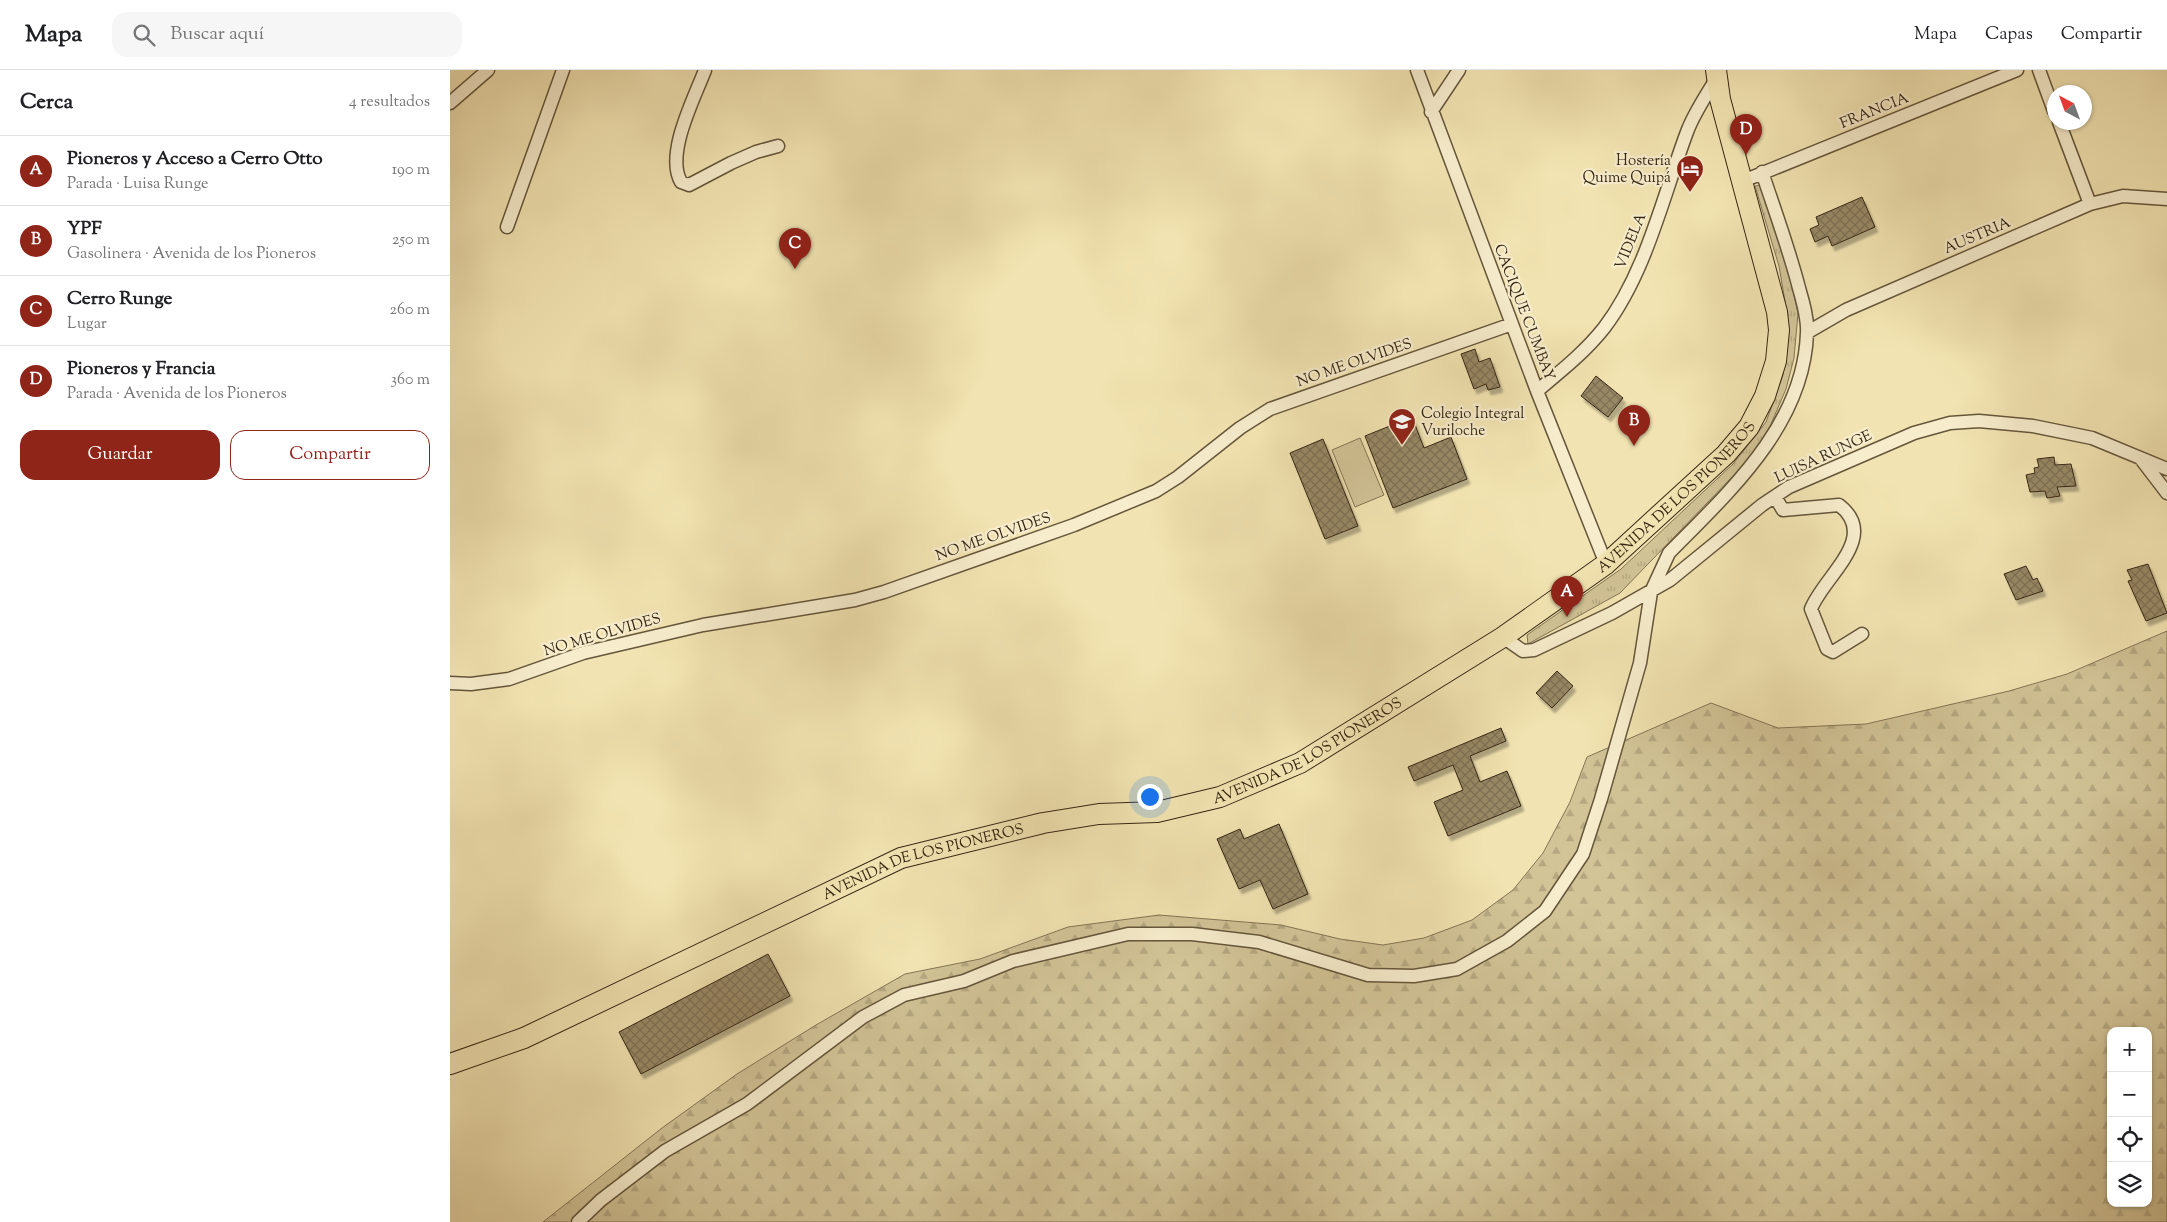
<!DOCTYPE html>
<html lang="es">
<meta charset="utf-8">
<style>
body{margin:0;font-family:"Sorts Mill Goudy",serif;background:#f6f6f6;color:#202124}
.controls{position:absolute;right:15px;bottom:15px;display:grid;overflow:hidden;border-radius:10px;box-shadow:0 1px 4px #0004}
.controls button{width:45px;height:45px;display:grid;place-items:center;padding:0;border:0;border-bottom:1px solid #e0e0e0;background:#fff;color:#202124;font:25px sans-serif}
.compass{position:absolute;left:1597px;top:15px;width:45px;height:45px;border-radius:50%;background:#fff;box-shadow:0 1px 4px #0004;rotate:319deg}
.you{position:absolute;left:699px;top:726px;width:18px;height:18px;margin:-12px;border:4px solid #fff;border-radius:50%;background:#1a73e8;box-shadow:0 0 0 8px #1a73e833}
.badge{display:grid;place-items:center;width:32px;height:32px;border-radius:50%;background:#8f2418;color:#fff;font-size:16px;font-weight:700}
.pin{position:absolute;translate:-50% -41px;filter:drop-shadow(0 1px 2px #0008)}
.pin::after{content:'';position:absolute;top:26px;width:18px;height:15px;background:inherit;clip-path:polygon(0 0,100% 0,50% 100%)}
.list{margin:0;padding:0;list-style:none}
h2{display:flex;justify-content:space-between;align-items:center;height:65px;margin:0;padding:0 20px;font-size:21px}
h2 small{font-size:16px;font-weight:400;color:#757577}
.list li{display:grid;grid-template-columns:32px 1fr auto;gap:15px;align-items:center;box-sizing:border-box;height:70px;padding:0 20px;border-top:1px solid #e0e0e0}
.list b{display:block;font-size:19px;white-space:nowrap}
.list p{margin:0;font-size:16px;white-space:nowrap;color:#757577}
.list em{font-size:16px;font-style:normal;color:#757577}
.actions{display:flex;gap:10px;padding:15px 20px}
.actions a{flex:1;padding:11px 0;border:1px solid #8f2418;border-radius:15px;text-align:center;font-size:18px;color:#8f2418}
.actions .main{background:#8f2418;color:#fff}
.icon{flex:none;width:28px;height:28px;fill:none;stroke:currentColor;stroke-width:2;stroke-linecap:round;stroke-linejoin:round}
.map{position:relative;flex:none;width:1717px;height:1152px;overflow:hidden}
header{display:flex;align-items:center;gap:30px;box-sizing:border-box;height:70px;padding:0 25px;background:#fff;border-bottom:1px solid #e0e0e0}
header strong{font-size:24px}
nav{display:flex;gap:28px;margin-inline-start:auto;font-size:18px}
.search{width:350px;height:45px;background:#f6f6f6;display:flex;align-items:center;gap:12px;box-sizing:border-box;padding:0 18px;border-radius:15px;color:#757577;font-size:19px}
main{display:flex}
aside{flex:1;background:#fff}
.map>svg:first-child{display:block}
</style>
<header>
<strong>Mapa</strong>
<div class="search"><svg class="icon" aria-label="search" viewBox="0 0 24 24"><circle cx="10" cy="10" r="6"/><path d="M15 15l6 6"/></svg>Buscar aquí</div>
<nav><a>Mapa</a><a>Capas</a><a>Compartir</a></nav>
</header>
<main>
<aside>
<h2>Cerca<small>4 resultados</small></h2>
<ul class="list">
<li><span class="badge">A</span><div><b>Pioneros y Acceso a Cerro Otto</b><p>Parada · Luisa Runge</p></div><em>190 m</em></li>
<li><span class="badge">B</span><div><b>YPF</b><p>Gasolinera · Avenida de los Pioneros</p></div><em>250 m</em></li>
<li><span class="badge">C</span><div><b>Cerro Runge</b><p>Lugar</p></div><em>260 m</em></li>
<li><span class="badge">D</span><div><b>Pioneros y Francia</b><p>Parada · Avenida de los Pioneros</p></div><em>360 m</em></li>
</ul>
<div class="actions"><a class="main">Guardar</a><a>Compartir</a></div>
</aside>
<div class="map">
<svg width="1717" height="1152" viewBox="0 0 1717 1152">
<defs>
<pattern id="grass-tufts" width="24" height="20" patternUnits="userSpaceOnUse" patternTransform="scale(1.25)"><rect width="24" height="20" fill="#d2c497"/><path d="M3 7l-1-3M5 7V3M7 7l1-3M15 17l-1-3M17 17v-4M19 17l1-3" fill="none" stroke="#b5a881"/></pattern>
<pattern id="forest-firs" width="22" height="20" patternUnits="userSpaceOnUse" patternTransform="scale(1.25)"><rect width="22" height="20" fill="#d2c497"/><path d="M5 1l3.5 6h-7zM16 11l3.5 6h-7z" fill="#b5a881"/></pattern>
<pattern id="building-cross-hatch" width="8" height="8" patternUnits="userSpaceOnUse" patternTransform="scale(1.25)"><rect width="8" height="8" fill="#988966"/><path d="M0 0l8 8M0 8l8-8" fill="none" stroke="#7d7053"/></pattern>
<filter id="shadow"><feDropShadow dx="3" dy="5" stdDeviation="1" flood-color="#0004"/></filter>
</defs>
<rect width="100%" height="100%" fill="#f2e4b2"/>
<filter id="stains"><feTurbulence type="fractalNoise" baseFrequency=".004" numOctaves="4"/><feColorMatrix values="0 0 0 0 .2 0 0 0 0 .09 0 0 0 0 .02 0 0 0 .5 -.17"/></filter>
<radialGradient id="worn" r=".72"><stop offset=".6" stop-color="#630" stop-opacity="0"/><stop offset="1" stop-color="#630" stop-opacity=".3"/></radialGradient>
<path fill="url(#grass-tufts)" stroke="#847555" d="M 1312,115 L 1337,194 L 1348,243 L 1344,288 L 1336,319 L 1315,368 L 1287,402 L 1170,523 L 1078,574 L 1077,565 L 1171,499 L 1283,394 L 1316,352 L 1333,305 L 1337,280 L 1337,243 L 1329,196 L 1305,116 Z"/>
<path fill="url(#forest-firs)" stroke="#847555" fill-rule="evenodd" d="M 1717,561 L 1717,1152 L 93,1152 L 212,1058 L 287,1004 L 366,955 L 455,904 L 530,889 L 618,857 L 709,845 L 831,855 L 890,869 L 933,875 L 974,868 L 1022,850 L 1063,820 L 1093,783 L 1120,732 L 1137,687 L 1261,633 L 1328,658 L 1416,654 L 1559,621 L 1617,604 ZM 1661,961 L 1698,961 L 1698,1133 L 1661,1133 Z"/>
<path fill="#d2c497" stroke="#847555" d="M 910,368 L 934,425 L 905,437 L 882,380 Z"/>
<path fill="url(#building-cross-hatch)" stroke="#362613" filter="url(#shadow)" d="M 1412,127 L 1425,157 L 1382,176 L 1378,166 L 1365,172 L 1360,159 L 1369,155 L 1366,147 Z
M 1025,279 L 1029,292 L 1040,288 L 1050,317 L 1038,320 L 1036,314 L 1024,319 L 1011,284 Z
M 1146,306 L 1173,328 L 1158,347 L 1131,326 Z
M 962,347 L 974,378 L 1001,367 L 1017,409 L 943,438 L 915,366 Z
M 873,369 L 908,456 L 875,469 L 840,383 Z
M 1604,387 L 1605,395 L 1621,394 L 1626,416 L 1607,417 L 1610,426 L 1597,428 L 1595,421 L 1580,422 L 1576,405 L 1585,403 L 1584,398 L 1589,397 L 1587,389 Z
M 1698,494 L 1717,543 L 1696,551 L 1678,511 L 1682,510 L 1677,500 Z
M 1576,496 L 1583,510 L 1587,508 L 1593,521 L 1566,530 L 1554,504 Z
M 1107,601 L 1123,616 L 1102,638 L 1086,623 Z
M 1051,658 L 1056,671 L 1020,686 L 1030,712 L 1057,701 L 1071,736 L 998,766 L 984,732 L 1013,720 L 1003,695 L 964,711 L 958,697 Z
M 829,754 L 858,824 L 823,839 L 810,810 L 789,819 L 767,769 L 790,759 L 794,769 Z
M 318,884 L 340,926 L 191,1004 L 169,962 Z"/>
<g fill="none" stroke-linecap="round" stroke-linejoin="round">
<defs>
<path id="street" d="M 255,0 C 244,29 215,84 231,112 L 239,115 L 281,93 L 306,82 L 328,76
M 967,0 L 1087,321 L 1156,494
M 1589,0 L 1604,41
M 0,33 L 38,0
M 981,42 L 1009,0
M 1609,52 L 1640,134
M 1293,111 L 1567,0
M 57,157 L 113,0
M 1358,262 L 1396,240 L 1640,134 L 1673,126 L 1717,129
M 1087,321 C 1111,301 1135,282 1154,258 C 1196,203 1213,126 1237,62 C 1244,43 1256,26 1266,9
M 1691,389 L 1717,423
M 1325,427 L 1333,440 L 1389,435 C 1431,467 1373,507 1361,539 L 1377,579 L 1383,582 L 1412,564
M 1053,567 L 1073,581 L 1084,580 L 1162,543 L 1220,510 L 1312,435 L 1339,417 L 1464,363 L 1500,353 L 1529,351 L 1583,356 L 1642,368 L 1717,399
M 0,613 L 21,614 L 59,609 L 133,583 L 253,555 L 405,530 L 434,522 L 624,455 L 706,421 L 728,407 L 790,358 L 820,339 L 1062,254
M 128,1152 L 151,1130 L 215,1081 L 297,1034 L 413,947 L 454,925 L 514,911 L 563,891 L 678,864 L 742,864 L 809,872 L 918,905 L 964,906 L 1007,899 L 1057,871 L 1095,841 L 1133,784 L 1151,729 L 1190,593 L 1201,522 L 1219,483 C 1279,422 1354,355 1357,263 C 1358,249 1353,232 1349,218 C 1339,179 1325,141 1312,102"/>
<g id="primary">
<path id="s1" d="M 0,994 L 74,968 L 451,788 L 593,753 L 649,744 L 707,742 L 770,727 L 850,693 L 1053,567 L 1156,494 L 1276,384 L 1299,357 L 1315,326 L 1326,291 L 1329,260 L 1327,242 L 1270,29 L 1266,0"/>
</g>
</defs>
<use href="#street" stroke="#65563b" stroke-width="15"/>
<use href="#primary" stroke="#362613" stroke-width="22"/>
<use href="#street" stroke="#f7edcd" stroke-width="12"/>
<use href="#primary" stroke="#f2e4b2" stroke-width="20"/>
</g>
<defs>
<symbol id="hotel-pin" viewBox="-11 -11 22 30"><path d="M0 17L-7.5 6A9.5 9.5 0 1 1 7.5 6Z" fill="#8f2418" stroke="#f7edcd"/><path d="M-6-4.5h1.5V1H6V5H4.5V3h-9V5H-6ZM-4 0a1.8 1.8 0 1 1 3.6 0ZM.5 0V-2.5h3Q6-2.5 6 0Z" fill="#fff"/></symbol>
<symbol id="school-pin" viewBox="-11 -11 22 30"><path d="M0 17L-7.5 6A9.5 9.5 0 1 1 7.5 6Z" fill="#8f2418" stroke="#f7edcd"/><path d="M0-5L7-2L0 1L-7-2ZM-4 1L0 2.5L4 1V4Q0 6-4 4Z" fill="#fff"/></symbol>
</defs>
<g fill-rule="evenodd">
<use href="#hotel-pin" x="1224" y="83" width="32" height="43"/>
<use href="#school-pin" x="936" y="336" width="32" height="43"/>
</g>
<g text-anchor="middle" stroke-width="4.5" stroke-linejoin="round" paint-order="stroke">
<g font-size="15" fill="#362613" stroke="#f7edcd">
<text transform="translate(1424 40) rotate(-22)" y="5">FRANCIA</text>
<text transform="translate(1527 165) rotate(-23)" y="5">AUSTRIA</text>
<text transform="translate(1180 171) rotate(-68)" y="5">VIDELA</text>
<text transform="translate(1075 242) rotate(69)" y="5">CACIQUE CUMBAY</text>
<text transform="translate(904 292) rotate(-19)" y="5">NO ME OLVIDES</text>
<text transform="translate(1373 386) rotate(-25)" y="5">LUISA RUNGE</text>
<text dy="5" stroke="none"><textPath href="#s1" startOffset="1371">AVENIDA DE LOS PIONEROS</textPath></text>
<text transform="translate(543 466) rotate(-19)" y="5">NO ME OLVIDES</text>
<text transform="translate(152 564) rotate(-16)" y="5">NO ME OLVIDES</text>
<text dy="5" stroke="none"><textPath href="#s1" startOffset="921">AVENIDA DE LOS PIONEROS</textPath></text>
<text dy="5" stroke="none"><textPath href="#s1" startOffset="516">AVENIDA DE LOS PIONEROS</textPath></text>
</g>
<g font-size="15" fill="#362613" stroke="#f7edcd" text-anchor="end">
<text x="1221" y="95">Hostería<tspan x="1221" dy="17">Quime Quipá</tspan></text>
<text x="971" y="348" text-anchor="start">Colegio Integral<tspan x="971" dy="17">Vuriloche</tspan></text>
</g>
</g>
<rect width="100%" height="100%" filter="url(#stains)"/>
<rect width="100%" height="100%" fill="url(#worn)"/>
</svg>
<div class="controls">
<button>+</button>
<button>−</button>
<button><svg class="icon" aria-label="locate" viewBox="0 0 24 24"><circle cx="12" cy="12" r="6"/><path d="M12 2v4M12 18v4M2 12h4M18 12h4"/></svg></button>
<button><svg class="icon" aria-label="layers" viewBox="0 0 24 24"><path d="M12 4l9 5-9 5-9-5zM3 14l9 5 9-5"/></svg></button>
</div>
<svg class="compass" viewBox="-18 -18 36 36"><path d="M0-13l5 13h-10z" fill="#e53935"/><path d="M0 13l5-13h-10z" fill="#757577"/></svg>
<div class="you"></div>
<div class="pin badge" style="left:1117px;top:547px">A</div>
<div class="pin badge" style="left:1184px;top:376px">B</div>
<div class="pin badge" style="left:345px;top:199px">C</div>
<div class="pin badge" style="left:1296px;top:85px">D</div>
</div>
</main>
